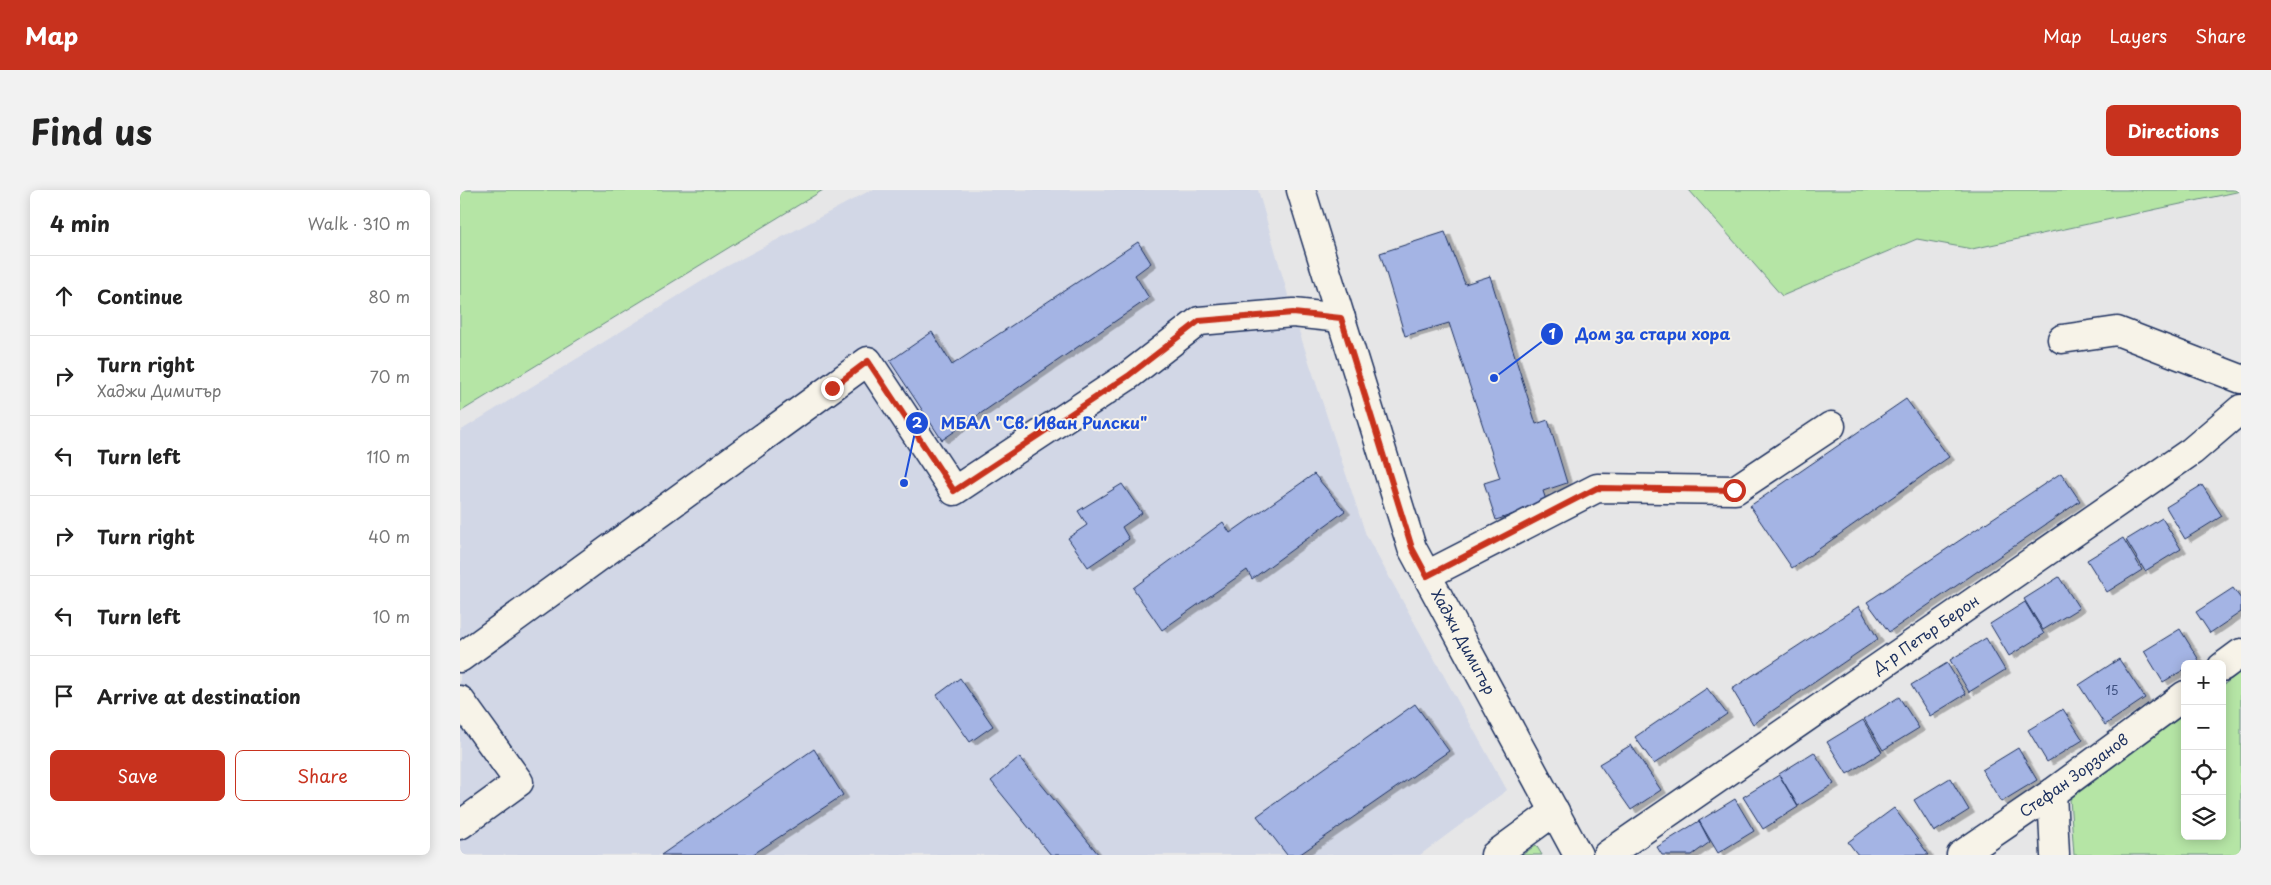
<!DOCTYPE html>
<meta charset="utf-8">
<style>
body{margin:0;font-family:"Playpen Sans",sans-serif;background:#f2f2f2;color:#222}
.controls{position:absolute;right:15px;bottom:15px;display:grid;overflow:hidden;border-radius:8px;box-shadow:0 2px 12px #0003}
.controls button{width:45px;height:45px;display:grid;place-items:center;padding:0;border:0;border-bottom:1px solid #e0e0e0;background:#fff;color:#222;font:25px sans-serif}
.stop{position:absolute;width:15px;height:15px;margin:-11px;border:4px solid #c8321e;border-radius:50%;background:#fff}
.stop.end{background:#c8321e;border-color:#fff;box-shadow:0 1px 5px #0008}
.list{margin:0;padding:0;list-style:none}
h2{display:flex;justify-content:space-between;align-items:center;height:65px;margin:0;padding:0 20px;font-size:21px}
h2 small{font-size:16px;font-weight:400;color:#767676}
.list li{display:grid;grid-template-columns:32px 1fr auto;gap:15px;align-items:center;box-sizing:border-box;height:80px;padding:0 20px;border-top:1px solid #e0e0e0}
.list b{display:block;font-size:19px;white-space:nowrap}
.list p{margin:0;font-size:16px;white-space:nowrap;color:#767676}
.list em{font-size:16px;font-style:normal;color:#767676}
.actions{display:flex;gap:10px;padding:15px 20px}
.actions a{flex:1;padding:11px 0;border:1px solid #c8321e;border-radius:8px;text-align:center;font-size:18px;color:#c8321e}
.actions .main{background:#c8321e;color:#fff}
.icon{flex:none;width:28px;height:28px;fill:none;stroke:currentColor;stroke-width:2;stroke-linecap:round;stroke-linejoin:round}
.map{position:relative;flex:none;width:1781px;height:665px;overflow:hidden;border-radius:8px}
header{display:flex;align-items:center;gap:30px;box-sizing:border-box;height:70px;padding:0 25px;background:#c8321e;color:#fff}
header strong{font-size:24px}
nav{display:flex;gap:28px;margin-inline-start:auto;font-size:18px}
.intro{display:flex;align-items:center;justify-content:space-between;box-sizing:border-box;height:120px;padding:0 30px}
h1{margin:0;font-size:35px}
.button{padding:12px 22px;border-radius:8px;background:#c8321e;color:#fff;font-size:18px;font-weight:700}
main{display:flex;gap:30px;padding:0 30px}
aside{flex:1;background:#fff;border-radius:8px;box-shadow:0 2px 12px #0003}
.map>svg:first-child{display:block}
</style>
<header>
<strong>Map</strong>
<nav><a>Map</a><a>Layers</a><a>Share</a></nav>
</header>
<div class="intro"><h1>Find us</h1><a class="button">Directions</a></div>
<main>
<aside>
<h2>4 min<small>Walk · 310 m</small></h2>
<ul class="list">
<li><svg class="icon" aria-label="ahead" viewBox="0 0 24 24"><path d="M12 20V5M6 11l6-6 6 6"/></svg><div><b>Continue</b></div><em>80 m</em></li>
<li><svg class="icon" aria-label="right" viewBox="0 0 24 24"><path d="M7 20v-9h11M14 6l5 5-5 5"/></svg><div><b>Turn right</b><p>Хаджи Димитър</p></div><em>70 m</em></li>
<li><svg class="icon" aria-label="left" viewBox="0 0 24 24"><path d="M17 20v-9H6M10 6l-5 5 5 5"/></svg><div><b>Turn left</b></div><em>110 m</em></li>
<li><svg class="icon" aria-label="right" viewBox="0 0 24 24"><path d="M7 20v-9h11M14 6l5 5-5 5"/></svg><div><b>Turn right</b></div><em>40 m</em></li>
<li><svg class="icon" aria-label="left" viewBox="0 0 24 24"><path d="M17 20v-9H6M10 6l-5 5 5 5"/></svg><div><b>Turn left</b></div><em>10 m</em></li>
<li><svg class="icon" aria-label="arrive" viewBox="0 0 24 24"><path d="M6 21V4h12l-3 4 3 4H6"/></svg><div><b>Arrive at destination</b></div></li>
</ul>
<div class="actions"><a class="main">Save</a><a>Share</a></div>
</aside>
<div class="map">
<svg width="1781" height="665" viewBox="0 0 1781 665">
<defs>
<filter id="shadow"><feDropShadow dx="5.5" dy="3" stdDeviation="0" flood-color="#0004"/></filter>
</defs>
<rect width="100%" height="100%" fill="#e6e6e7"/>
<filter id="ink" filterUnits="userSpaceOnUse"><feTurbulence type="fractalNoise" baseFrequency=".02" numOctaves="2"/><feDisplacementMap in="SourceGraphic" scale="10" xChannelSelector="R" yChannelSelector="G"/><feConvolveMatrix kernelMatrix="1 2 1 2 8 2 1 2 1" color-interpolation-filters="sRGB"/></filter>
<g filter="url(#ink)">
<path fill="#d2d7e6" d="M 411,0 L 798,0 L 833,123 L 906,345 L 1047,600 L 960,665 L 0,665 L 0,241 L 260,80 Z"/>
<path fill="#b5e5a5" stroke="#688a82" d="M 0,0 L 363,0 L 0,222 Z
M 1229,0 L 1781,0 L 1781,1 L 1512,59 L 1457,49 L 1322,106 Z
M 1781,482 L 1781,665 L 1614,665 L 1610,609 L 1725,524 L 1725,646 L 1762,646 L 1762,496 Z
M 1076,655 L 1082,665 L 1062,665 Z"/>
<path fill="#a4b4e4" stroke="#1b2f5e" filter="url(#shadow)" d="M 985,42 L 1005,94 L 1030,86 L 1076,234 L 1088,230 L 1107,293 L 1083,301 L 1087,313 L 1036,330 L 1024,293 L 1040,288 L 989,133 L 945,146 L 920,63 Z
M 678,52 L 691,73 L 675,85 L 689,108 L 482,250 L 430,171 L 472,142 L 492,175 Z
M 1446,209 L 1489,267 L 1332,378 L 1290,316 Z
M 1601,283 L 1620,311 L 1429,442 L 1407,412 Z
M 854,284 L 885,321 L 792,389 L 787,380 L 702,440 L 673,398 L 763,332 L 770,343 Z
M 662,294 L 682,323 L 662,337 L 669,349 L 628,377 L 608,348 L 627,335 L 618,321 Z
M 1742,295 L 1762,326 L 1725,349 L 1706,317 Z
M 1702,328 L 1721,359 L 1685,381 L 1666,350 Z
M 1663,348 L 1682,380 L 1647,402 L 1627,370 Z
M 1599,387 L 1619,418 L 1583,440 L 1564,409 Z
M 1773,398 L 1781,409 L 1781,422 L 1750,443 L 1736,422 Z
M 1565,412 L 1584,444 L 1549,466 L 1530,434 Z
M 1399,416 L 1418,449 L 1293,534 L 1272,499 Z
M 1720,439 L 1739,470 L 1734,474 L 1725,474 L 1725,479 L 1703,492 L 1684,461 Z
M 1526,448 L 1545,480 L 1509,502 L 1490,470 Z
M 1659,469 L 1685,508 L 1645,535 L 1619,495 Z
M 1487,473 L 1506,504 L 1470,526 L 1451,495 Z
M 500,488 L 533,536 L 510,552 L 477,505 Z
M 1247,498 L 1267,524 L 1194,574 L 1175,547 Z
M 1439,507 L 1459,538 L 1423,560 L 1404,529 Z
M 955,514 L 989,561 L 839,665 L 827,665 L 797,626 Z
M 1603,519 L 1623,550 L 1587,572 L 1568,540 Z
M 1403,530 L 1422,562 L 1387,584 L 1367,552 Z
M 1171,555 L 1201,600 L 1171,620 L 1139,574 Z
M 1558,558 L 1577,590 L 1541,612 L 1522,580 Z
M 354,559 L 383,605 L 292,665 L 201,665 Z
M 1354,562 L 1374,594 L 1338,616 L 1319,584 Z
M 559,567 L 639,665 L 591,665 L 531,591 Z
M 1319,585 L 1338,617 L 1303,639 L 1283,607 Z
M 1490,588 L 1509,620 L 1474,642 L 1454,610 Z
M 1275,609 L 1294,641 L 1258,663 L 1239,631 Z
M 1434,618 L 1469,665 L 1398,665 L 1388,652 Z
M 1239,631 L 1250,652 L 1232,665 L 1202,665 L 1197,657 Z"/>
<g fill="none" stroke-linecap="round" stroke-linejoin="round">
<defs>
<g id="minor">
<path id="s1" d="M 841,0 L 952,358 L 1118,665"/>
<path d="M 1602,149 L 1657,141 L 1781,189"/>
<path d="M 967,385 L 1137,298 L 1275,300 L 1371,236"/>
<path d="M 0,468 L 408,171 L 494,301 L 668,186 L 739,131 L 833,123 L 881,128"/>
<path d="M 1762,477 L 1781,463"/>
<path d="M 0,510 L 59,592 L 0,635"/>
<path d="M 1592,603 L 1595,665"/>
<path d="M 1035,665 L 1095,621"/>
<path id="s2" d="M 1147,665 L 1732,261 L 1781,219"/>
<path id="s3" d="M 1501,665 L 1592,603 L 1725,505"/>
</g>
</defs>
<use href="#minor" stroke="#1b2f5e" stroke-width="31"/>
<use href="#minor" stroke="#f7f3e8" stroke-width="28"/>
</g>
</g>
<g fill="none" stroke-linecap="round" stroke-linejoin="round" filter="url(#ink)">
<path stroke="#c8321e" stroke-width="6" d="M 372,198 L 408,171 L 494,301 L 668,186 L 739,131 L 833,123 L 881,128 L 952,358 L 967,386 L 1137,298 L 1274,300"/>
</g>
<g text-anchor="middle" stroke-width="4" stroke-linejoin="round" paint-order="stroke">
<g font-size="12" fill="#3d5080">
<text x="1652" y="505">15</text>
</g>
<g font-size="15" fill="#1b2f5e" stroke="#f7f3e8">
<text dy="5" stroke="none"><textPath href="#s2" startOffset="388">Д-р Петър Берон</textPath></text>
<text dy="5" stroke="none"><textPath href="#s1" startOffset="482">Хаджи Димитър</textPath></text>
<text dy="5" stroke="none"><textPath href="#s3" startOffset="138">Стефан Зорзанов</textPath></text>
</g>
</g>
<path fill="none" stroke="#1d4ed8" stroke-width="2" d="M1034 188L1092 144M444 293L457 233"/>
<g fill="#1d4ed8" stroke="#f7f3e8" stroke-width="2">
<circle cx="1034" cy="188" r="5"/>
<circle cx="444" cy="293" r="5"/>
<circle cx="1092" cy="144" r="12"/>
<circle cx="457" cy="233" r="12"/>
</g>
<g font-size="15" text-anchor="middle" font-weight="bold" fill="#fff">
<text x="1092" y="149">1</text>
<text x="457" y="238">2</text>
</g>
<g font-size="16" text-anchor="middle" font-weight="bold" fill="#1d4ed8" stroke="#f7f3e8" stroke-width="4" stroke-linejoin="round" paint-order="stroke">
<text x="1193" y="150">Дом за стари хора</text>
<text x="584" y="239">МБАЛ "Св. Иван Рилски"</text>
</g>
</svg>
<div class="controls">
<button>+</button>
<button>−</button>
<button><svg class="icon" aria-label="locate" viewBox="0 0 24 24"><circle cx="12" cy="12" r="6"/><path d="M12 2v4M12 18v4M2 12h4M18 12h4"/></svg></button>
<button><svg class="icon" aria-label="layers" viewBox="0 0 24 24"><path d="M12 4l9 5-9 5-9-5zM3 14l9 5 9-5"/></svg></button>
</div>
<div class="stop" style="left:1274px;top:300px"></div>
<div class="stop end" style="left:372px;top:198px"></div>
</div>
</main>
